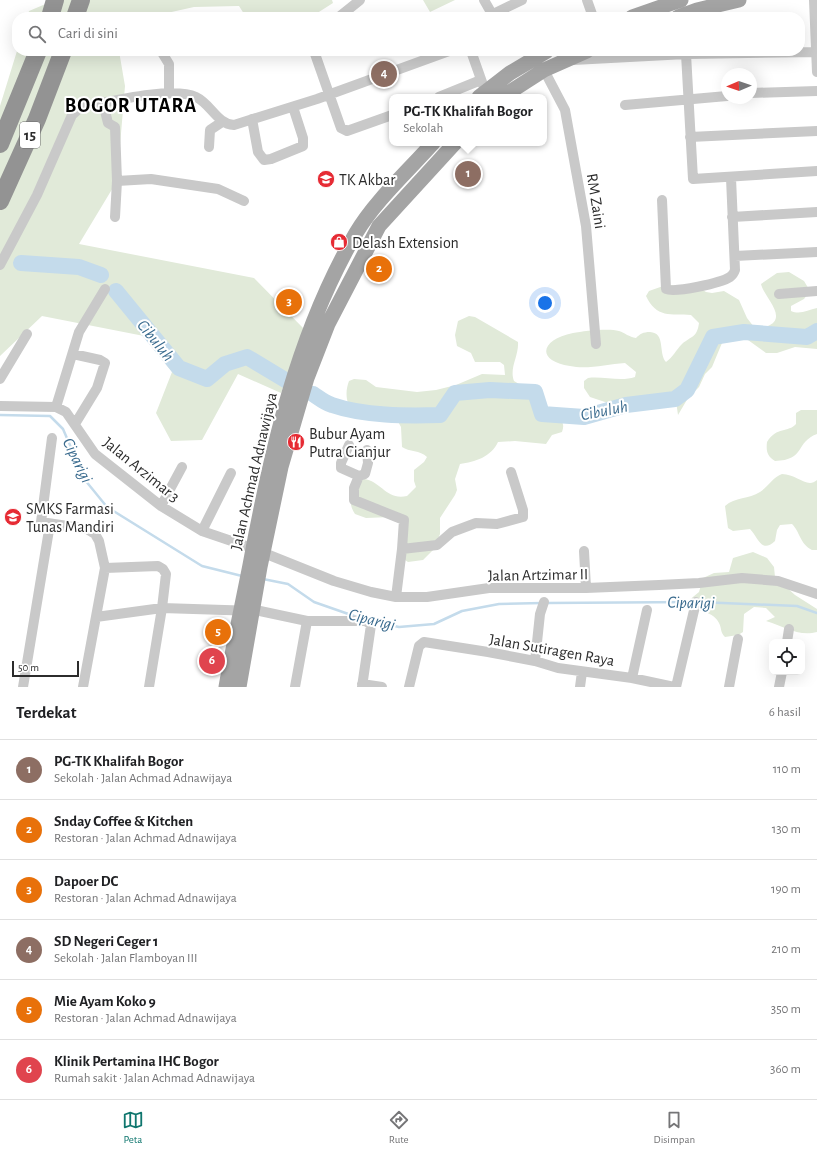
<!DOCTYPE html>
<html lang="id">
<meta charset="utf-8">
<style>
body{margin:0;font-family:"Alegreya Sans",sans-serif;background:#f2f2f2;color:#202124}
.controls{position:absolute;right:12px;bottom:12px;display:grid;overflow:hidden;border-radius:8px;box-shadow:0 4px 16px #0002}
.controls button{width:36px;height:36px;display:grid;place-items:center;padding:0;border:0;border-bottom:1px solid #e0e0e0;background:#fff;color:#202124;font:20px sans-serif}
.compass{position:absolute;left:721px;top:68px;width:36px;height:36px;border-radius:50%;background:#fff;box-shadow:0 4px 16px #0002;rotate:268deg}
.scale{position:absolute;left:12px;bottom:10px;width:67px;box-sizing:border-box;padding-left:4px;border:2px solid #2c2c2c;border-top:0;font-size:11px;line-height:14px;white-space:nowrap;color:#2c2c2c;-webkit-text-stroke:3px #fff;paint-order:stroke}
.you{position:absolute;left:545px;top:303px;width:14px;height:14px;margin:-10px;border:3px solid #fff;border-radius:50%;background:#1a73e8;box-shadow:0 0 0 6px #1a73e833}
.badge{display:grid;place-items:center;width:26px;height:26px;border-radius:50%;background:#0f766e;color:#fff;font-size:13px;font-weight:700}
.pin{position:absolute;translate:-50% -50%;border:2px solid #fff;box-shadow:0 1px 4px #0006}
.popup{position:absolute;left:389px;top:94px;width:158px;height:52px;box-sizing:border-box;display:grid;place-content:center;border-radius:8px;background:#fff;filter:drop-shadow(0 1px 3px #0005);font-size:13px;white-space:nowrap;color:#757577}
.popup b{font-size:15px;color:#202124}
.popup::after{content:'';position:absolute;left:50%;top:100%;margin-left:-8px;border:8px solid transparent;border-top-color:#fff}
.list{margin:0;padding:0;list-style:none}
h2{display:flex;justify-content:space-between;align-items:center;height:52px;margin:0;padding:0 16px;font-size:17px}
h2 small{font-size:13px;font-weight:400;color:#757577}
.list li{display:grid;grid-template-columns:26px 1fr auto;gap:12px;align-items:center;box-sizing:border-box;height:60px;padding:0 16px;border-top:1px solid #e0e0e0}
.list b{display:block;font-size:15px;white-space:nowrap}
.list p{margin:0;font-size:13px;white-space:nowrap;color:#757577}
.list em{font-size:13px;font-style:normal;color:#757577}
.icon{flex:none;width:22px;height:22px;fill:none;stroke:currentColor;stroke-width:2;stroke-linecap:round;stroke-linejoin:round}
.map{position:relative;flex:none;width:817px;height:687px;overflow:hidden}
.search{position:absolute;background:#fff;box-shadow:0 4px 16px #0002;left:12px;right:12px;top:12px;height:44px;display:flex;align-items:center;gap:10px;box-sizing:border-box;padding:0 14px;border-radius:16px;color:#757577;font-size:15px}
.sheet{height:412px;background:#fff}
nav{display:flex;justify-content:space-around;align-items:center;box-sizing:border-box;height:56px;border-top:1px solid #e0e0e0;background:#fff;font-size:11px;color:#757577}
nav a{display:grid;justify-items:center;gap:2px}
nav .on{color:#0f766e}
.map>svg:first-child{display:block}
</style>
<div class="map">
<svg width="817" height="687" viewBox="0 0 817 687">
<rect width="100%" height="100%" fill="#fff"/>
<path fill="#e1ead9" d="M 55,0 L 332,0 L 333,3 L 311,17 L 246,17 L 239,6 L 194,7 L 149,17 L 27,17 L 29,11 Z
M 423,0 L 455,0 L 430,12 Z
M 17,51 L 119,51 L 125,86 L 117,181 L 79,244 L 254,278 L 304,329 L 281,393 L 238,374 L 202,440 L 171,441 L 156,413 L 172,372 L 144,336 L 42,316 L 0,356 L 0,106 Z
M 789,272 L 804,281 L 810,291 L 804,299 L 791,306 L 791,311 C 800,315 808,310 817,308 L 817,349 L 795,347 L 777,353 L 766,353 L 748,340 L 731,337 L 722,343 L 712,367 L 705,374 L 699,387 L 688,398 L 678,415 L 676,401 L 649,399 L 611,404 L 590,397 L 584,388 L 584,381 L 588,378 C 603,376 621,382 635,377 L 636,372 L 625,363 C 607,364 587,370 570,366 C 534,360 542,339 573,333 C 584,331 609,328 619,331 C 625,333 629,337 636,338 C 640,334 643,332 650,332 C 666,333 658,353 666,362 C 673,357 676,350 682,344 C 691,336 697,338 699,323 L 691,315 C 671,314 656,318 646,296 L 649,291 L 666,285 L 696,286 L 706,292 L 712,293 L 724,291 L 739,300 L 747,318 L 754,327 C 760,328 764,328 770,325 C 787,316 763,295 761,284 L 777,273 Z
M 469,316 L 475,317 L 518,342 C 519,356 509,368 514,381 L 519,384 C 527,405 571,409 562,432 L 552,435 L 546,444 L 515,441 L 498,442 C 491,457 475,462 460,464 L 455,479 L 457,490 L 455,495 L 440,518 L 440,534 L 434,549 L 423,560 L 408,562 L 402,558 L 404,527 L 391,517 L 366,518 L 355,514 C 349,506 350,495 352,486 L 364,479 C 381,481 387,501 407,496 L 416,487 L 414,481 L 414,470 L 424,462 L 427,457 C 420,450 409,452 402,447 L 401,427 L 396,418 C 388,414 380,419 372,419 C 350,419 342,399 349,381 L 354,379 L 366,380 L 376,387 L 417,392 L 436,390 L 456,385 L 482,374 L 505,375 L 504,365 L 500,362 L 475,362 L 471,353 L 457,346 L 455,335 L 458,321 Z
M 801,410 L 817,410 L 817,434 C 795,442 806,460 775,461 C 767,456 766,451 767,442 C 777,426 788,433 796,424 L 796,413 Z
M 782,474 C 797,474 807,489 817,480 L 817,550 L 812,550 C 800,544 800,532 792,524 L 780,525 L 777,530 L 775,541 C 761,554 758,537 750,529 L 733,531 L 728,528 L 725,506 C 735,497 749,499 760,492 C 769,486 772,478 782,474 Z
M 753,552 L 767,558 L 774,567 L 775,577 L 795,595 L 817,609 L 817,632 C 798,637 784,626 766,621 L 775,617 L 766,608 L 754,607 L 744,614 L 743,632 L 738,635 L 725,637 C 720,632 722,629 719,623 C 714,612 698,610 688,607 L 688,601 L 699,592 L 703,578 L 714,573 L 729,572 L 733,558 Z"/>
<g fill="none" stroke-linecap="round" stroke-linejoin="round">
<path stroke="#c4dbeb" stroke-width="2.5" d="M 0,415 L 50,416 L 63,429 L 85,480 L 107,507 L 202,566 L 242,576
M 263,579 L 288,584 L 314,602 L 357,617
M 699,602 L 797,606 L 817,613
M 547,603 L 694,602
M 371,621 L 399,627 L 434,624 L 462,611 L 499,604 L 542,603"/>
<path stroke="#c4dbeb" stroke-width="16" d="M 21,263 L 79,267 L 101,275
M 116,291 L 179,368 L 207,379 L 225,364 L 247,357 L 287,381
M 313,394 C 319,398 325,403 332,405 C 364,416 406,416 440,415 L 455,393 L 490,390 L 535,392 L 542,414 L 584,417 L 626,405 L 675,399 L 687,390 L 713,337 L 744,332 L 807,337 L 817,331"/>
<path stroke="#c9c9c9" stroke-width="10" d="M 484,0 L 492,14
M 587,0 L 593,17
M 814,0 L 817,72
M 339,17 L 360,0
M 487,17 L 522,0
M 161,51 L 169,64 L 169,94
M 314,51 L 341,128 L 347,131 L 392,115
M 471,51 L 483,85
M 686,54 L 693,179 L 817,171
M 573,60 L 686,54 L 817,52
M 544,70 L 565,110 L 586,226 L 596,344
M 751,93 L 817,91
M 439,97 L 481,80
M 103,103 L 108,123 L 115,127 L 117,181 L 115,217
M 625,105 L 727,96
M 252,119 L 258,152 L 264,160 L 271,159 L 303,146 L 303,138 L 293,107
M 690,137 L 817,131
M 209,147 L 210,130 L 222,122
M 117,181 L 151,179 L 218,189 L 244,201
M 662,200 L 666,289 C 675,293 721,283 730,277 C 733,275 734,273 735,270 L 731,178
M 732,217 L 817,212
M 735,256 L 817,252
M 0,265 L 37,195 L 72,115 L 81,107 C 108,102 172,86 196,97 C 211,104 217,124 234,125 L 317,99 L 449,51
M 779,294 L 817,291
M 73,354 L 100,360 L 105,363 L 97,388 L 75,424
M 0,379 L 27,334
M 0,406 L 56,407 L 66,412 L 95,454 L 161,506 L 202,531 L 252,548
M 56,407 L 79,332 L 105,289
M 52,438 L 41,522 L 87,529 L 95,534 L 99,541 L 105,568 L 83,687
M 349,445 L 341,463 L 341,468 L 359,476 L 365,474 L 368,463 L 367,450
M 359,476 L 354,488 L 354,500 L 404,520 L 402,549
M 161,506 L 182,467
M 202,531 L 231,473
M 584,551 L 586,588
M 264,553 L 334,581 L 371,592 L 396,597 L 427,597 L 489,588 L 586,588 L 659,585 L 699,583 L 742,578 L 778,581 L 817,594
M 105,568 L 158,566 L 163,569 L 166,574 L 162,608 L 149,687
M 396,597 L 402,549 L 437,545 L 452,532 L 476,523 L 497,524 L 523,517 L 523,510 L 511,472
M 96,617 L 162,608 L 260,611 L 307,621 L 366,621 L 371,625 L 362,687
M 787,642 L 789,629
M 535,661 L 540,614 L 544,602
M 632,678 L 647,610
M 362,684 L 382,687
M 23,687 L 50,524
M 295,687 L 307,621
M 409,687 L 419,646 L 424,642 L 488,652 L 535,661 L 558,668 L 632,678 L 674,687
M 580,687 L 582,672
M 676,687 L 696,602
M 729,687 L 738,639
M 779,687 L 782,672"/>
<path stroke="#a4a4a4" stroke-width="15" d="M 632,17 L 681,0
M 678,17 L 697,10 L 739,0
M 479,97 L 510,73 L 547,51
M 502,97 L 544,70 L 587,51
M 226,687 C 233,646 242,606 250,565 C 271,451 297,334 356,233 C 375,201 408,171 433,143
M 239,687 L 260,567 L 281,467 L 307,378 L 328,324 L 379,226 L 455,143"/>
<path stroke="#939393" stroke-width="18" d="M 50,17 L 55,0
M 75,17 L 81,0
M 0,144 L 38,51
M 0,201 L 37,119 L 63,51"/>
</g>
<defs>
<symbol id="school-disc" viewBox="-11 -11 22 22"><circle r="9.5" fill="#e62b34" stroke="#fff"/><path d="M0-5L7-2L0 1L-7-2ZM-4 1L0 2.5L4 1V4Q0 6-4 4Z" fill="#fff"/></symbol>
<symbol id="shop-disc" viewBox="-11 -11 22 22"><circle r="9.5" fill="#e62b34" stroke="#fff"/><path d="M-5-2.5h2.3a2.7 3.5 0 0 1 5.4 0H5L5.5 6h-11ZM-1.5-2.5h3a1.5 2.3 0 0 0-3 0Z" fill="#fff"/></symbol>
<symbol id="restaurant-disc" viewBox="-11 -11 22 22"><circle r="9.5" fill="#e62b34" stroke="#fff"/><path d="M-5-6h1v4h1v-4h1v4h1v-4h1v5L-1.5 .5V6h-2V.5L-5-1ZM5-6V6H3V1.5H1.5Q1.5-4 5-6Z" fill="#fff"/></symbol>
</defs>
<g fill-rule="evenodd">
<use href="#school-disc" x="316" y="169" width="20" height="20"/>
<use href="#shop-disc" x="329" y="232" width="20" height="20"/>
<use href="#restaurant-disc" x="286" y="432" width="20" height="20"/>
<use href="#school-disc" x="3" y="507" width="20" height="20"/>
</g>
<g text-anchor="middle" stroke-width="4" stroke-linejoin="round" paint-order="stroke">
<rect fill="#fff" stroke="#6b6b6b" stroke-width="1" x="20" y="122" width="20" height="26" rx="3"/>
<g font-size="15" font-weight="bold" fill="#2c2c2c">
<text x="30" y="140">15</text>
</g>
<g font-size="16" fill="#2c2c2c" stroke="#fff" text-anchor="start">
<text x="339" y="185">TK Akbar</text>
<text x="352" y="248">Delash Extension</text>
<text x="309" y="439">Bubur Ayam<tspan x="309" dy="18">Putra Cianjur</tspan></text>
<text x="26" y="514">SMKS Farmasi<tspan x="26" dy="18">Tunas Mandiri</tspan></text>
</g>
<g font-size="16" fill="#2c2c2c" stroke="#fff">
<text transform="translate(597 201) rotate(81)" y="6">RM Zaini</text>
<text transform="translate(142 469) rotate(39)" y="6">Jalan Arzimar 3</text>
<text transform="translate(253 471) rotate(-77)" y="6">Jalan Achmad Adnawijaya</text>
<text transform="translate(538 574) rotate(-1)" y="6">Jalan Artzimar II</text>
<text transform="translate(552 649) rotate(10)" y="6">Jalan Sutiragen Raya</text>
</g>
<g font-size="17" font-style="italic" fill="#3a6b8e" stroke="#fff">
<text transform="translate(156 340) rotate(51)" y="6">Cibuluh</text>
<text transform="translate(604 410) rotate(-11)" y="6">Cibuluh</text>
<text transform="translate(78 460) rotate(64)" y="6">Ciparigi</text>
<text transform="translate(691 602) rotate(1)" y="6">Ciparigi</text>
<text transform="translate(372 619) rotate(14)" y="6">Ciparigi</text>
</g>
<g font-size="20" font-weight="bold" letter-spacing="1" fill="#000" stroke="#fff">
<text x="131" y="112">BOGOR UTARA</text>
</g>
</g>
</svg>
<div class="controls">
<button><svg class="icon" aria-label="locate" viewBox="0 0 24 24"><circle cx="12" cy="12" r="6"/><path d="M12 2v4M12 18v4M2 12h4M18 12h4"/></svg></button>
</div>
<svg class="compass" viewBox="-18 -18 36 36"><path d="M0-13l5 13h-10z" fill="#e53935"/><path d="M0 13l5-13h-10z" fill="#757577"/></svg>
<div class="scale">50 m</div>
<div class="you"></div>
<div class="pin badge" style="left:468px;top:174px;background:#8d6e63">1</div>
<div class="popup"><b>PG-TK Khalifah Bogor</b>Sekolah</div>
<div class="pin badge" style="left:379px;top:269px;background:#e8710a">2</div>
<div class="pin badge" style="left:289px;top:302px;background:#e8710a">3</div>
<div class="pin badge" style="left:384px;top:74px;background:#8d6e63">4</div>
<div class="pin badge" style="left:218px;top:632px;background:#e8710a">5</div>
<div class="pin badge" style="left:212px;top:661px;background:#e0444e">6</div>
<div class="search"><svg class="icon" aria-label="search" viewBox="0 0 24 24"><circle cx="10" cy="10" r="6"/><path d="M15 15l6 6"/></svg>Cari di sini</div>
</div>
<section class="sheet">
<h2>Terdekat<small>6 hasil</small></h2>
<ul class="list">
<li><span class="badge" style="background:#8d6e63">1</span><div><b>PG-TK Khalifah Bogor</b><p>Sekolah · Jalan Achmad Adnawijaya</p></div><em>110 m</em></li>
<li><span class="badge" style="background:#e8710a">2</span><div><b>Snday Coffee &amp; Kitchen</b><p>Restoran · Jalan Achmad Adnawijaya</p></div><em>130 m</em></li>
<li><span class="badge" style="background:#e8710a">3</span><div><b>Dapoer DC</b><p>Restoran · Jalan Achmad Adnawijaya</p></div><em>190 m</em></li>
<li><span class="badge" style="background:#8d6e63">4</span><div><b>SD Negeri Ceger 1</b><p>Sekolah · Jalan Flamboyan III</p></div><em>210 m</em></li>
<li><span class="badge" style="background:#e8710a">5</span><div><b>Mie Ayam Koko 9</b><p>Restoran · Jalan Achmad Adnawijaya</p></div><em>350 m</em></li>
<li><span class="badge" style="background:#e0444e">6</span><div><b>Klinik Pertamina IHC Bogor</b><p>Rumah sakit · Jalan Achmad Adnawijaya</p></div><em>360 m</em></li>
</ul>
</section>
<nav>
<a class="on"><svg class="icon" aria-label="map" viewBox="0 0 24 24"><path d="M3 6l6-2 6 2 6-2v14l-6 2-6-2-6 2zM9 4v14M15 6v14"/></svg>Peta</a>
<a><svg class="icon" aria-label="directions" viewBox="0 0 24 24"><path d="M12 3l9 9-9 9-9-9zM9 14v-3h6M13 9l2 2-2 2"/></svg>Rute</a>
<a><svg class="icon" aria-label="saved" viewBox="0 0 24 24"><path d="M7 4h10v16l-5-4-5 4z"/></svg>Disimpan</a>
</nav>
